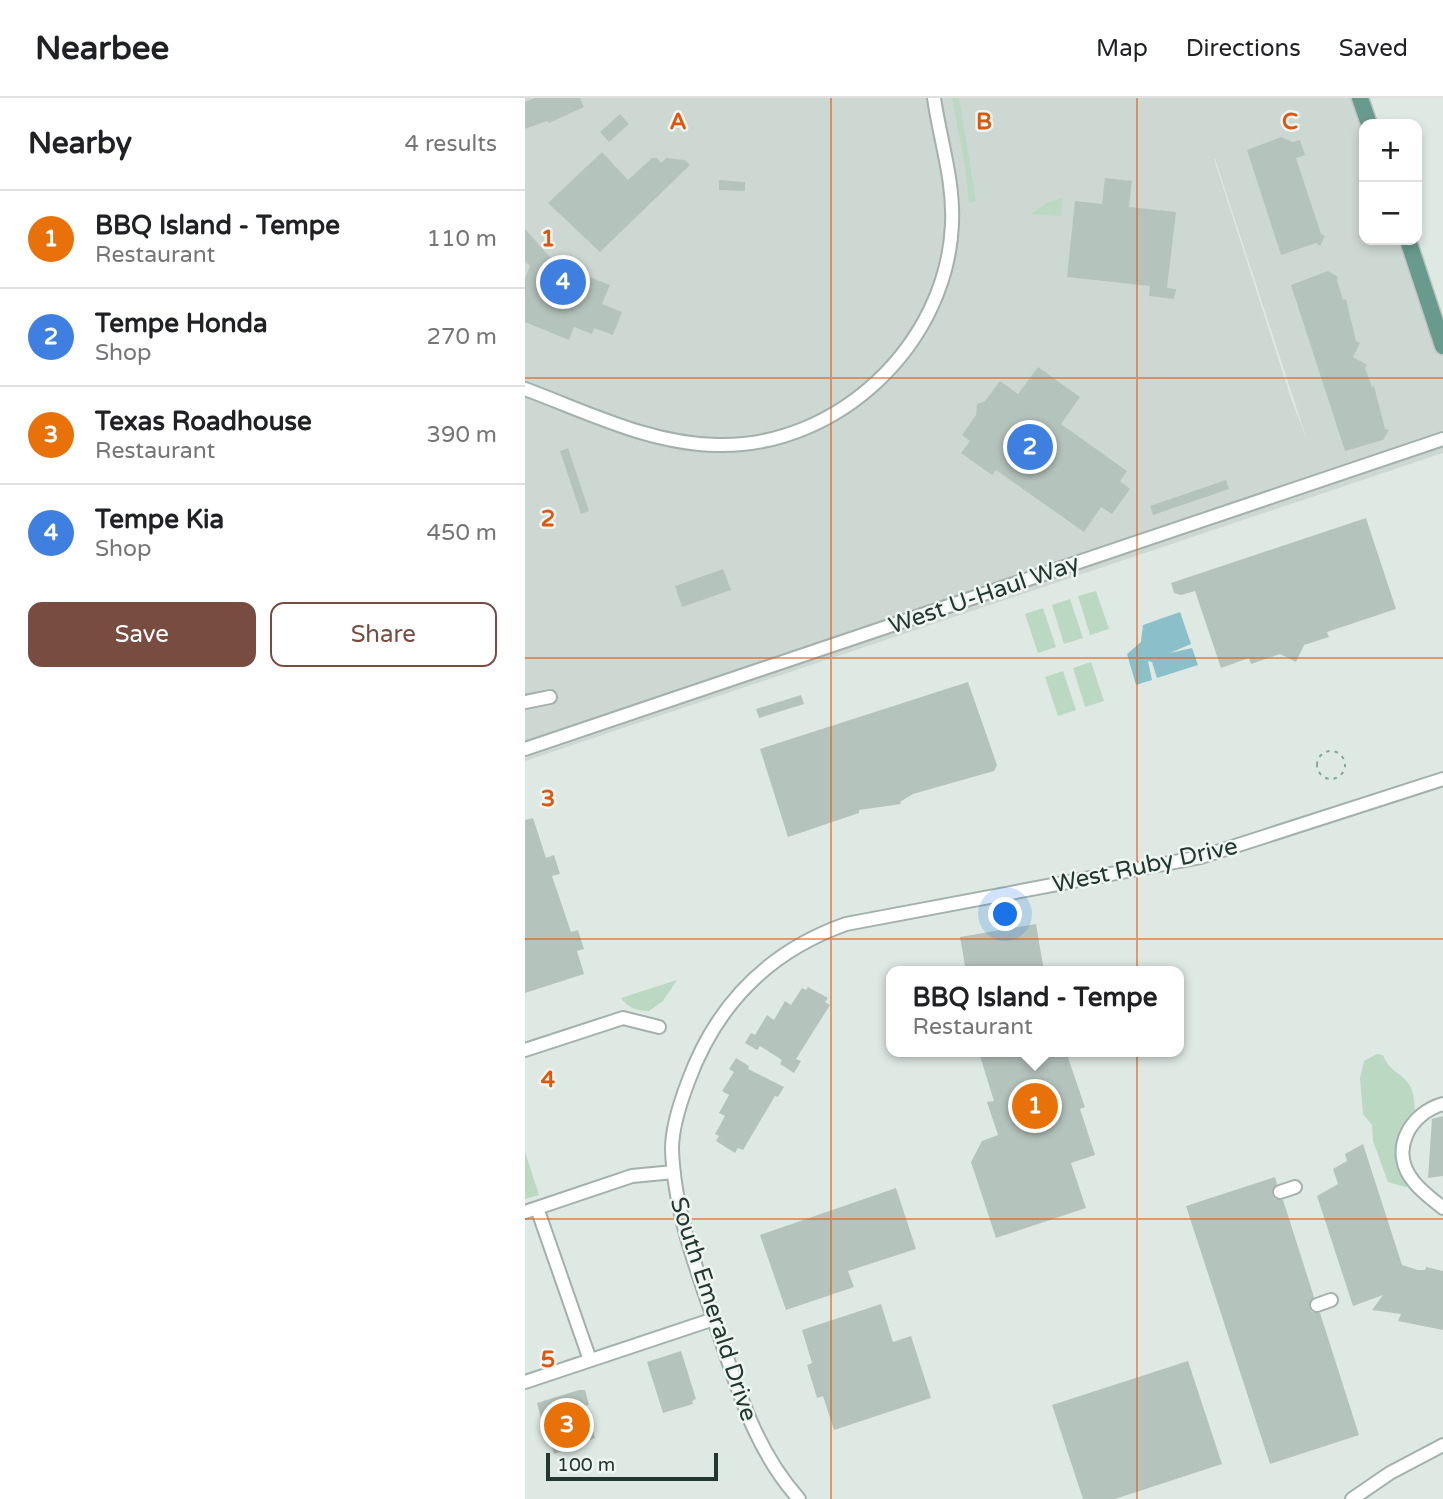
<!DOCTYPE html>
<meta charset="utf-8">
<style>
body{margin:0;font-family:"Varela Round",sans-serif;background:#f6f6f6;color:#202124}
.controls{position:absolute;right:21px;top:21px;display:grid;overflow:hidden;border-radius:14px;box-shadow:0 4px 10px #0003}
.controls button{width:63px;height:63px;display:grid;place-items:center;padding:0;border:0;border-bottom:2px solid #e0e0e0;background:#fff;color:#202124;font:35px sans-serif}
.scale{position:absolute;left:21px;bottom:18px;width:172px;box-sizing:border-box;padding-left:7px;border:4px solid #223731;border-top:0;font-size:19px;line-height:24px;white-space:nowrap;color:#223731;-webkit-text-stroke:5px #eff6f2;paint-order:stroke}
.you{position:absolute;left:481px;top:817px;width:24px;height:24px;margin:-18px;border:5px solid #fff;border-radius:50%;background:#1a73e8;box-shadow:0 0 0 10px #1a73e833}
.badge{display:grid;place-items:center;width:46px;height:46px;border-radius:50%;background:#784c40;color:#fff;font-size:23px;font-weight:700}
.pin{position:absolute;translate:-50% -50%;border:4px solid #fff;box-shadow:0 2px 7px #0006}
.popup{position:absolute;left:361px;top:868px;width:298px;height:91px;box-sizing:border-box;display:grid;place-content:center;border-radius:14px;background:#fff;filter:drop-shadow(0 2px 5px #0005);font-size:23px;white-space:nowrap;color:#757577}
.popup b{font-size:26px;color:#202124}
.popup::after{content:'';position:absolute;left:50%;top:100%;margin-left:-14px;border:14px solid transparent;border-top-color:#fff}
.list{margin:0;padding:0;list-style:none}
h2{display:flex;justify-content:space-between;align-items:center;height:91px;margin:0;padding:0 28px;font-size:30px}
h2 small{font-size:23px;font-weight:400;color:#757577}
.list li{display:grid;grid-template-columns:46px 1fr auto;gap:21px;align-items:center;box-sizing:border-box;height:98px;padding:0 28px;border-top:2px solid #e0e0e0}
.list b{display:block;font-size:26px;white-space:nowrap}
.list p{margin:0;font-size:23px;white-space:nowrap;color:#757577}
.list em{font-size:23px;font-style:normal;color:#757577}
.actions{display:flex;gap:14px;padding:21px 28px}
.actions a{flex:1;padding:16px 0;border:2px solid #784c40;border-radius:14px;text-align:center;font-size:24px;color:#784c40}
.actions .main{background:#784c40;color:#fff}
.map{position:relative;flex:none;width:918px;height:1401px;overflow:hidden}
header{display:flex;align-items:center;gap:42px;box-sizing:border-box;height:98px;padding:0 35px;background:#fff;border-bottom:2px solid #e0e0e0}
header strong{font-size:33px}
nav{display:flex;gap:38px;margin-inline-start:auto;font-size:24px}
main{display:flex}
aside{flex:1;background:#fff}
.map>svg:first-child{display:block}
</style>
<header>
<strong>Nearbee</strong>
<nav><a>Map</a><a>Directions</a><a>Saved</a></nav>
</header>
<main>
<aside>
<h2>Nearby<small>4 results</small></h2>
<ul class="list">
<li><span class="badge" style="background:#e8710a">1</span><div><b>BBQ Island - Tempe</b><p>Restaurant</p></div><em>110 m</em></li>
<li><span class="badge" style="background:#3f7fe0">2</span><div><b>Tempe Honda</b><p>Shop</p></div><em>270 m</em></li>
<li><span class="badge" style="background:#e8710a">3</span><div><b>Texas Roadhouse</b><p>Restaurant</p></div><em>390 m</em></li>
<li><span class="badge" style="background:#3f7fe0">4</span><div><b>Tempe Kia</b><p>Shop</p></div><em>450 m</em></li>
</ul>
<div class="actions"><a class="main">Save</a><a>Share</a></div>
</aside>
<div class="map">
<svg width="918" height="1401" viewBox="0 0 918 1401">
<rect width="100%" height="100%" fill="#dfe9e4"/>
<path fill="#ced8d3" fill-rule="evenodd" d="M 0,0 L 835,0 L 839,26 L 839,142 L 883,142 L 918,248 L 918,355 L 0,663 ZM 689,61 L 690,61 L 782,342 L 766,300 Z"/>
<path fill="#bad8c2" d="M 427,0 L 434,0 L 451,103 L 444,105 L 440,68 Z
M 538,100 L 536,118 L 506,116 L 523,104 Z
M 571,493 L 584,531 L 565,537 L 553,498 Z
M 545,501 L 558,540 L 539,546 L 527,507 Z
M 518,510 L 531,549 L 513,555 L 500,516 Z
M 566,564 L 579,603 L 560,609 L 548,570 Z
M 538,573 L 551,612 L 533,618 L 520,579 Z
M 152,882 L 138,903 L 124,913 C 111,913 102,909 96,900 Z
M 852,956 L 858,957 C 865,975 878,975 885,988 C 889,995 889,1005 890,1012 C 866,1041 875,1054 885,1087 L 880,1089 L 863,1084 L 848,1043 L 847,1027 L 838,1016 L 835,980 L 839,963 Z
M 0,1054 L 14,1097 L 0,1101 Z"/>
<path fill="#8cc0c9" d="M 655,514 L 666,546 L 645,555 L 667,550 L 673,567 L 632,580 L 627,564 L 623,563 L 627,582 L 611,587 L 602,556 L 616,544 L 618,527 Z"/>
<path fill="#b5c3bd" d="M 10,0 L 55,0 L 59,9 L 24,25 L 22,23 L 0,31 L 0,4 Z
M 95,16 L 104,26 L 84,44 L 75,34 Z
M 756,39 L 768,44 L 775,42 L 780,57 L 771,60 L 796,136 L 800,138 L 795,148 L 791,145 L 756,157 L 722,52 Z
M 77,54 L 103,82 L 127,60 L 132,60 L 136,65 L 141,60 L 160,62 L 165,67 L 75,154 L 23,105 Z
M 580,80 L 607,83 L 604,109 L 651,114 L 642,190 L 651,191 L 649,201 L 624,198 L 625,188 L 542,179 L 550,103 L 577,106 Z
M 194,82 L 220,84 L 220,93 L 194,92 Z
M 0,131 L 40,176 L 42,170 L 85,187 L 77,206 L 97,214 L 88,237 L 69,230 L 67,236 L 49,229 L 44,242 L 0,224 L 0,180 L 5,168 L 0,163 Z
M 803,173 L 813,179 L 812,182 L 818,202 L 821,201 L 831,243 L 835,245 L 828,259 L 842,267 L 840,270 L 847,289 L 849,288 L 860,331 L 864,332 L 858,342 L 820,353 L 766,187 Z
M 513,269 L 555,299 L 536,326 L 602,373 L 595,383 L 605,391 L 587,416 L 576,409 L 559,434 L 471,372 L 467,377 L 436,355 L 445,343 L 437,337 L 451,317 L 452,306 L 460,303 L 475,283 L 493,296 Z
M 43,350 L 64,413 L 56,416 L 35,353 Z
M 701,382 L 704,391 L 628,417 L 625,408 Z
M 841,420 L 871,511 L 802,534 L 804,539 L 779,547 L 771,564 L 755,556 L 726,566 L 724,560 L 696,570 L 670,493 L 656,497 L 649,495 L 646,485 Z
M 198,471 L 206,492 L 157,509 L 150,488 Z
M 443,584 L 472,667 L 469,673 L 388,696 L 375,704 L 376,706 L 334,712 L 334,715 L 263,739 L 235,651 Z
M 276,597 L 279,606 L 234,620 L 231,611 Z
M 8,720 L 21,760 L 29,757 L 35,776 L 27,778 L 46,834 L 53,832 L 59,851 L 52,853 L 59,876 L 0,895 L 0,722 Z
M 511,826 L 519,873 L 441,873 L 435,839 Z
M 283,889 L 303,900 L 300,904 L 305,907 L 271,961 L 276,963 L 269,975 L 255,966 L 257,962 L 235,948 L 232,952 L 220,945 L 226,935 L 230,937 L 242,917 L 249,922 L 260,903 L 266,907 L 277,890 L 281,892 Z
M 466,954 L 541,954 L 560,1009 L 555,1011 L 570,1057 L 546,1065 L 561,1110 L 471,1140 L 446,1064 L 457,1043 L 473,1037 L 462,1004 L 469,1003 L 455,958 Z
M 211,960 L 224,968 L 223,971 L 259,989 L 253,999 L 250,998 L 218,1052 L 213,1050 L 210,1055 L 191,1043 L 194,1038 L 190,1036 L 200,1018 L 194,1015 L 204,997 L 197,993 L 209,974 L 204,971 Z
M 918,1018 L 918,1078 L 903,1080 L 907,1021 Z
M 838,1046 L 877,1167 L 893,1172 L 900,1172 L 901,1169 L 918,1173 L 918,1232 L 873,1223 L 876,1216 L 847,1212 L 858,1197 L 828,1208 L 792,1098 L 813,1086 L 808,1071 L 822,1063 L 820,1056 Z
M 750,1079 L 752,1086 L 747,1096 L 750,1101 L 758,1102 L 789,1199 L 784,1209 L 787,1214 L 795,1215 L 834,1337 L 745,1366 L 661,1108 Z
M 371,1090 L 391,1151 L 323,1173 L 329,1189 L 261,1212 L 235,1137 Z
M 356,1206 L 368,1244 L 386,1238 L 406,1300 L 309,1332 L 298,1298 L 292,1300 L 282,1267 L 287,1265 L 277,1232 Z
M 156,1253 L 171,1301 L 167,1303 L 168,1306 L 138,1315 L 122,1264 Z
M 663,1263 L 697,1366 L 590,1401 L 558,1401 L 527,1307 Z
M 54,1292 L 60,1292 L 64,1307 L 60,1308 L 70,1340 L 29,1356 L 24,1339 L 21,1340 L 12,1305 Z"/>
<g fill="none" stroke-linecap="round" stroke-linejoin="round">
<defs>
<path id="minor" d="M 0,291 C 62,314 125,346 192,347 C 313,350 422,246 427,126 C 429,82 415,42 409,0
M 0,604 L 25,599
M 0,651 L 918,341
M 0,952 L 98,920 L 134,929
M 918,1006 C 885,1015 863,1053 889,1084 C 897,1094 908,1102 918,1110
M 755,1094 L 770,1089
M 12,1110 L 65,1262
M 0,1114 L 107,1078 L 149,1074
M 792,1207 L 806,1202
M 0,1284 L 189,1221
M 274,1401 C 231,1353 214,1295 194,1236 C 173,1176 149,1114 147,1051 C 147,1029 155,1005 163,984 C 191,907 242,854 321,826 L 676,759 L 918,681
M 827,1401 L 865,1375 L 918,1347"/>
<path id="major" d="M 835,0 L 844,26
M 883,142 L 918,248"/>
</defs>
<use href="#minor" stroke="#a3b0ab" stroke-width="16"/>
<use href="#major" stroke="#bdc3c1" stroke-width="19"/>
<path stroke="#83a99d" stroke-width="2" stroke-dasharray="3.5 5" stroke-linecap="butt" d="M792 667a14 14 0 1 1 28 0a14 14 0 1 1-28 0Z"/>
<use href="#minor" stroke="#fff" stroke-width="12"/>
<use href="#major" stroke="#689a8d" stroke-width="16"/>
</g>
<path fill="none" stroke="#de570e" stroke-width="2" stroke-opacity="0.55" d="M 306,0 L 306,1401M 612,0 L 612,1401M 0,280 L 918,280M 0,560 L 918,560M 0,841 L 918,841M 0,1121 L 918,1121"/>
<g text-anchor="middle" stroke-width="5" stroke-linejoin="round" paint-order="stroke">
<g font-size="24" fill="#223731" stroke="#eff6f2">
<text transform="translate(459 496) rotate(-19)" y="8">West U-Haul Way</text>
<text transform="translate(620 767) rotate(-12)" y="8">West Ruby Drive</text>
<text transform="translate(189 1211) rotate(72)" y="8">South Emerald Drive</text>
</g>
</g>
<g font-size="23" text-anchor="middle" font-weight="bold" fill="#de570e" stroke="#eff6f2" stroke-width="5" stroke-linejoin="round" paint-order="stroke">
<text x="153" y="31">A</text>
<text x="459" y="31">B</text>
<text x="765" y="31">C</text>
<text x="23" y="148">1</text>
<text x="23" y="428">2</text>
<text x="23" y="708">3</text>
<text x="23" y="989">4</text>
<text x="23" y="1269">5</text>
</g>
</svg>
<div class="controls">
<button>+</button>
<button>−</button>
</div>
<div class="scale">100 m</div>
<div class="you"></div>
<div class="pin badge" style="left:510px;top:1008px;background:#e8710a">1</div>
<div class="popup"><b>BBQ Island - Tempe</b>Restaurant</div>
<div class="pin badge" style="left:505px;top:349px;background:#3f7fe0">2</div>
<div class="pin badge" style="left:42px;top:1327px;background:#e8710a">3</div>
<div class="pin badge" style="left:38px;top:184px;background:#3f7fe0">4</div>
</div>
</main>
